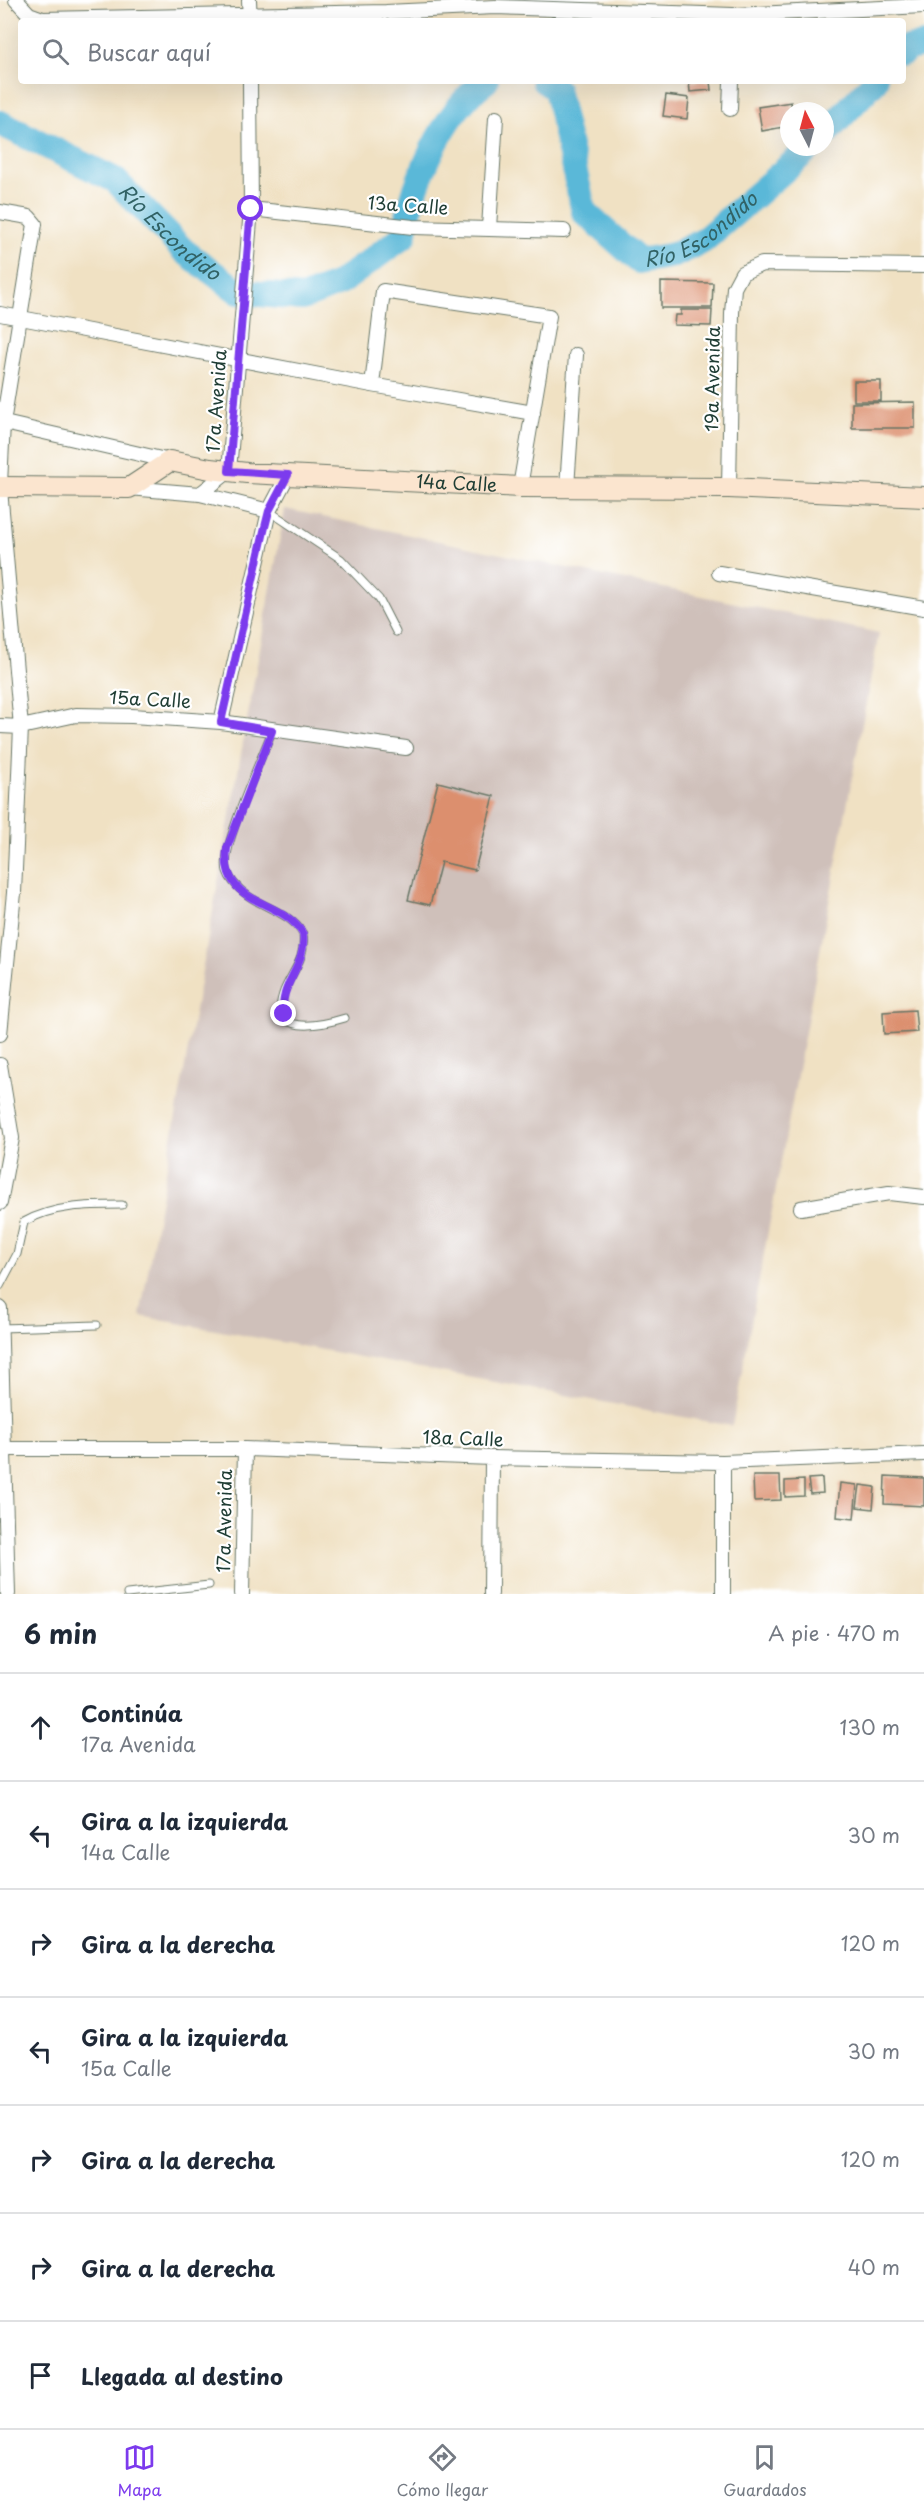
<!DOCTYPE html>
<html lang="es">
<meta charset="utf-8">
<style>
body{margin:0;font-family:"Playpen Sans",sans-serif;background:#f2f2f3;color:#1f2937}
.compass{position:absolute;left:780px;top:102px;width:54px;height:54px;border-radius:50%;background:#fff;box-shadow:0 6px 24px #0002;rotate:354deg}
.stop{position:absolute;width:18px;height:18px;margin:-14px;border:4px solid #7c3aed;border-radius:50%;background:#fff}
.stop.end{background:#7c3aed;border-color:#fff;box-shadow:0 2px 6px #0008}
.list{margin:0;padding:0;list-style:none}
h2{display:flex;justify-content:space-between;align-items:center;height:78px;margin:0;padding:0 24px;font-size:26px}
h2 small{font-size:20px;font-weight:400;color:#747a83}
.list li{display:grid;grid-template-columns:39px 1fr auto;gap:18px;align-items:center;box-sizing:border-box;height:108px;padding:0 24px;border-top:2px solid #e0e1e3}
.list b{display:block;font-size:22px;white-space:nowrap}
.list p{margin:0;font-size:20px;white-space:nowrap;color:#747a83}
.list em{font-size:20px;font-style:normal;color:#747a83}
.icon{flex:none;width:33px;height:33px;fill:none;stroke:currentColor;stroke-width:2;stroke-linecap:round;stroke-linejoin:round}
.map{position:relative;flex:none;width:924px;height:1594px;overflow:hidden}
.search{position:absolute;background:#fff;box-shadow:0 6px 24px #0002;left:18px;right:18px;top:18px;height:66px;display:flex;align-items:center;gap:15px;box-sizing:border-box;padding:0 21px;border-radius:6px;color:#747a83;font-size:22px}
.sheet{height:834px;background:#fff}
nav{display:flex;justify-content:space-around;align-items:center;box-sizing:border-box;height:84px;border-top:2px solid #e0e1e3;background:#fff;font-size:16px;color:#747a83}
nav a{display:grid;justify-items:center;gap:3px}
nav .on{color:#7c3aed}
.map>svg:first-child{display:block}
</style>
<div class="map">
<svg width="924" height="1594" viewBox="0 0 924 1594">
<rect width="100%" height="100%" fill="#fff"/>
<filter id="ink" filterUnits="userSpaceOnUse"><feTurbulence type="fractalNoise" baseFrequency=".0167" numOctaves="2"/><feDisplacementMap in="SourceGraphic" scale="12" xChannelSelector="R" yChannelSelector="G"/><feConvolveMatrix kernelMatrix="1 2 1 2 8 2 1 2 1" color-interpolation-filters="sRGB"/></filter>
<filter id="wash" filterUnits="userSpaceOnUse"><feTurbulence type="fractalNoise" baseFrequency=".008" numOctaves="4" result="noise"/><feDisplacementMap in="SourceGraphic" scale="24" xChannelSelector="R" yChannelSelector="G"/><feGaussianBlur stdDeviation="1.35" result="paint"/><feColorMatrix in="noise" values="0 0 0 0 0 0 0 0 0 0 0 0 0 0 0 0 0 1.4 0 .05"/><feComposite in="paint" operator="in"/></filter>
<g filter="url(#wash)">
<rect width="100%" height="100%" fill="#f0e1c3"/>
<path fill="#cfc0ba" d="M 285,509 L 879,633 L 732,1426 L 140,1316 Z"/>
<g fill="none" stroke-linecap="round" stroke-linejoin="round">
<g stroke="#5ab8d8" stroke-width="26">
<path d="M 903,53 L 907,48 L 924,45"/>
<path id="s1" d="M 544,81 L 556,89 L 584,212 L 639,261 L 674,255 L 703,241 L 811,147"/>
<path id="s2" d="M 0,123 L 115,180 L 184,251 L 239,292 L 302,298 L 340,283 L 404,236 C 412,185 443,111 486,81"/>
<path d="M 825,134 L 875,81"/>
</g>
</g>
<g id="blocks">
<path fill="#dc8f6e" d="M 689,81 L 710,81 L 711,90 L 690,92 Z
M 666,95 L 689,98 L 687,119 L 663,116 Z
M 791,102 L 792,110 L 798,108 L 798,111 L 789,111 L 789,126 L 762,131 L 758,107 Z
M 661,282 L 713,283 L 712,308 L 661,308 Z
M 681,310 L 712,310 L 711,326 L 674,325 L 675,315 L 681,315 Z
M 854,381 L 881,381 L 881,401 L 854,401 Z
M 915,402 L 915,428 L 852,428 L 852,403 Z
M 438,782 L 494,796 L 475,870 L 441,862 L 430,905 L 408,900 Z
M 915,1010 L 917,1032 L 884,1034 L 883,1012 Z
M 753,1476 L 780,1476 L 781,1500 L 754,1501 Z
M 885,1476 L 924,1478 L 924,1506 L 884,1504 Z
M 822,1478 L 823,1493 L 810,1494 L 808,1479 Z
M 804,1480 L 804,1496 L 785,1497 L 785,1481 Z
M 840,1483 L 857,1485 L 854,1519 L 837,1517 Z
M 860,1485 L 875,1487 L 873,1509 L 857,1507 Z"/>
</g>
</g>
<g filter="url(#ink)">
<use href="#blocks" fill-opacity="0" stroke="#687666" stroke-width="1.5"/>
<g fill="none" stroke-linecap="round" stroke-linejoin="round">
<defs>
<path id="lane" d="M 269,511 L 341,559 L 379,599 L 396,632
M 272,731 C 262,758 220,847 227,871 C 230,881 239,889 247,895 C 266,909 291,913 303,934 C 306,959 293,970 284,991 C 266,1038 322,1025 345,1018
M 0,1286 L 17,1254 L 24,1222 C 53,1205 90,1205 122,1205
M 1,1328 L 97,1325
M 127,1594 L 209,1585"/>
<path id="street" d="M 16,0 L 29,14 L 43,19 L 386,12 L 495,7 L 733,15 L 924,6
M 249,0 L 250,21
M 730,109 L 731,81
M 251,209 L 413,227 L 564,231
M 0,212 L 29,217 L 35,224 L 3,423 L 0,484
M 489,228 L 496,118
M 0,314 L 372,385 L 533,413
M 372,385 L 383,291 L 549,316 L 520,487
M 0,422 L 170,461
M 567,487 L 576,355
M 129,488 L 200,494 L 269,511 L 221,722
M 729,488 L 732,313 L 734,288 L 742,273 L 762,264 L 924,266
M 0,489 L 21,727 L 14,893 L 0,1034
M 200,494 L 229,471 L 251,209 L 250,81
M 269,511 L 288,475
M 719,573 L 924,608
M 0,726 L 21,727 L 76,715 L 132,716 L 221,722 L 406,748
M 0,1065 L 12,1138 L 0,1203
M 801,1208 L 889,1193 L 924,1197
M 0,1308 L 8,1594
M 0,1449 L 245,1449 L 492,1458 L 723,1462 L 924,1454
M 242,1594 L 245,1449
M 491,1594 L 492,1458
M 723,1594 L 723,1462"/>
<g id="secondary">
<path id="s3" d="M 0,487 L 129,488 L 170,461 L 210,469 L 247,473 L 520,487 L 729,488 L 924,497"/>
</g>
</defs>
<use href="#lane" stroke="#687666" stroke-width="9"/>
<use href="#street" stroke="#687666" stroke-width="16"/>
<use href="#secondary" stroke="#687666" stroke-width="22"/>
<use href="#lane" stroke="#fff" stroke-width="7"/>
<use href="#street" stroke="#fff" stroke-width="14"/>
<use href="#secondary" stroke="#fbe5cf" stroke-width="20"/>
</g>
</g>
<g fill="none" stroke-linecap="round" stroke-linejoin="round" filter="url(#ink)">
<path stroke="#7c3aed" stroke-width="8" d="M 251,209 L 229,471 L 288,475 L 269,511 L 264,531 L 221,722 L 272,731 L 227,848 C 220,908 281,896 303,934 C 307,967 278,984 284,1014"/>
</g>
<g text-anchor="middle" stroke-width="4.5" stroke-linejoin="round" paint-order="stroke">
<g font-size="18" fill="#1f3d34" stroke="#fff">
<text transform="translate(408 206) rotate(4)" y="6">13a Calle</text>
<text transform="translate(713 379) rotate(-89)" y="6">19a Avenida</text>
<text transform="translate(217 401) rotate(-86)" y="6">17a Avenida</text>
<text dy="6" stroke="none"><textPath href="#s3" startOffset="466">14a Calle</textPath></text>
<text transform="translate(150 700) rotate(3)" y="6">15a Calle</text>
<text transform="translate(463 1439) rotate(2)" y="6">18a Calle</text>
<text transform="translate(225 1521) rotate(-89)" y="6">17a Avenida</text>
</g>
<g font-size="20" font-style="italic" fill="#316265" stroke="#fff">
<text dy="7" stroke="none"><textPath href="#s1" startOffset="285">Río Escondido</textPath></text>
<text dy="7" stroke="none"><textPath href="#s2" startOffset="204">Río Escondido</textPath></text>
</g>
</g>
</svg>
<svg class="compass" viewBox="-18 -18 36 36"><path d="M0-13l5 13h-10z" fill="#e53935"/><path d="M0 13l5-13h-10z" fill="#747a83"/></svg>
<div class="stop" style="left:251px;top:209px"></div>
<div class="stop end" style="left:284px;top:1014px"></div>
<div class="search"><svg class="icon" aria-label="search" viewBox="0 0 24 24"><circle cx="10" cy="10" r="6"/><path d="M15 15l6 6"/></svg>Buscar aquí</div>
</div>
<section class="sheet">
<h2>6 min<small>A pie · 470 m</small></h2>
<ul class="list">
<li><svg class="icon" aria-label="ahead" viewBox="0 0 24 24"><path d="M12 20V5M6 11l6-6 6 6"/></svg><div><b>Continúa</b><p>17a Avenida</p></div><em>130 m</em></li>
<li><svg class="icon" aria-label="left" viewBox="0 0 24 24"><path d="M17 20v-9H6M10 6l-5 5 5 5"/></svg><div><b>Gira a la izquierda</b><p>14a Calle</p></div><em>30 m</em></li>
<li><svg class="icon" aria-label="right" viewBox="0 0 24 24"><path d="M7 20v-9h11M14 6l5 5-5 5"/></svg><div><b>Gira a la derecha</b></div><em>120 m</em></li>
<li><svg class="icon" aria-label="left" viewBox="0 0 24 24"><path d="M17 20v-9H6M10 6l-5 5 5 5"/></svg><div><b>Gira a la izquierda</b><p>15a Calle</p></div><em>30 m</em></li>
<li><svg class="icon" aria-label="right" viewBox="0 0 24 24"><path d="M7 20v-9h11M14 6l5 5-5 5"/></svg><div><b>Gira a la derecha</b></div><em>120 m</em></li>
<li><svg class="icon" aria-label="right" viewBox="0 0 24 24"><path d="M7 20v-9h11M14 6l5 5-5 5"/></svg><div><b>Gira a la derecha</b></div><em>40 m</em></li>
<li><svg class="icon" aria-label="arrive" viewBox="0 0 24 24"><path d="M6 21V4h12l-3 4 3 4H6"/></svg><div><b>Llegada al destino</b></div></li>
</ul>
</section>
<nav>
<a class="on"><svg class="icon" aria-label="map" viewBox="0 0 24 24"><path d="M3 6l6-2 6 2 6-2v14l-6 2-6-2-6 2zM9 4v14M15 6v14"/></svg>Mapa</a>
<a><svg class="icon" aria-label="directions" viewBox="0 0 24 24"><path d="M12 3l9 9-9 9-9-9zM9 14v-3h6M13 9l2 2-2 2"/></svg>Cómo llegar</a>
<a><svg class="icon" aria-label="saved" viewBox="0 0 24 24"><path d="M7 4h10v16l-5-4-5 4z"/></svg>Guardados</a>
</nav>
